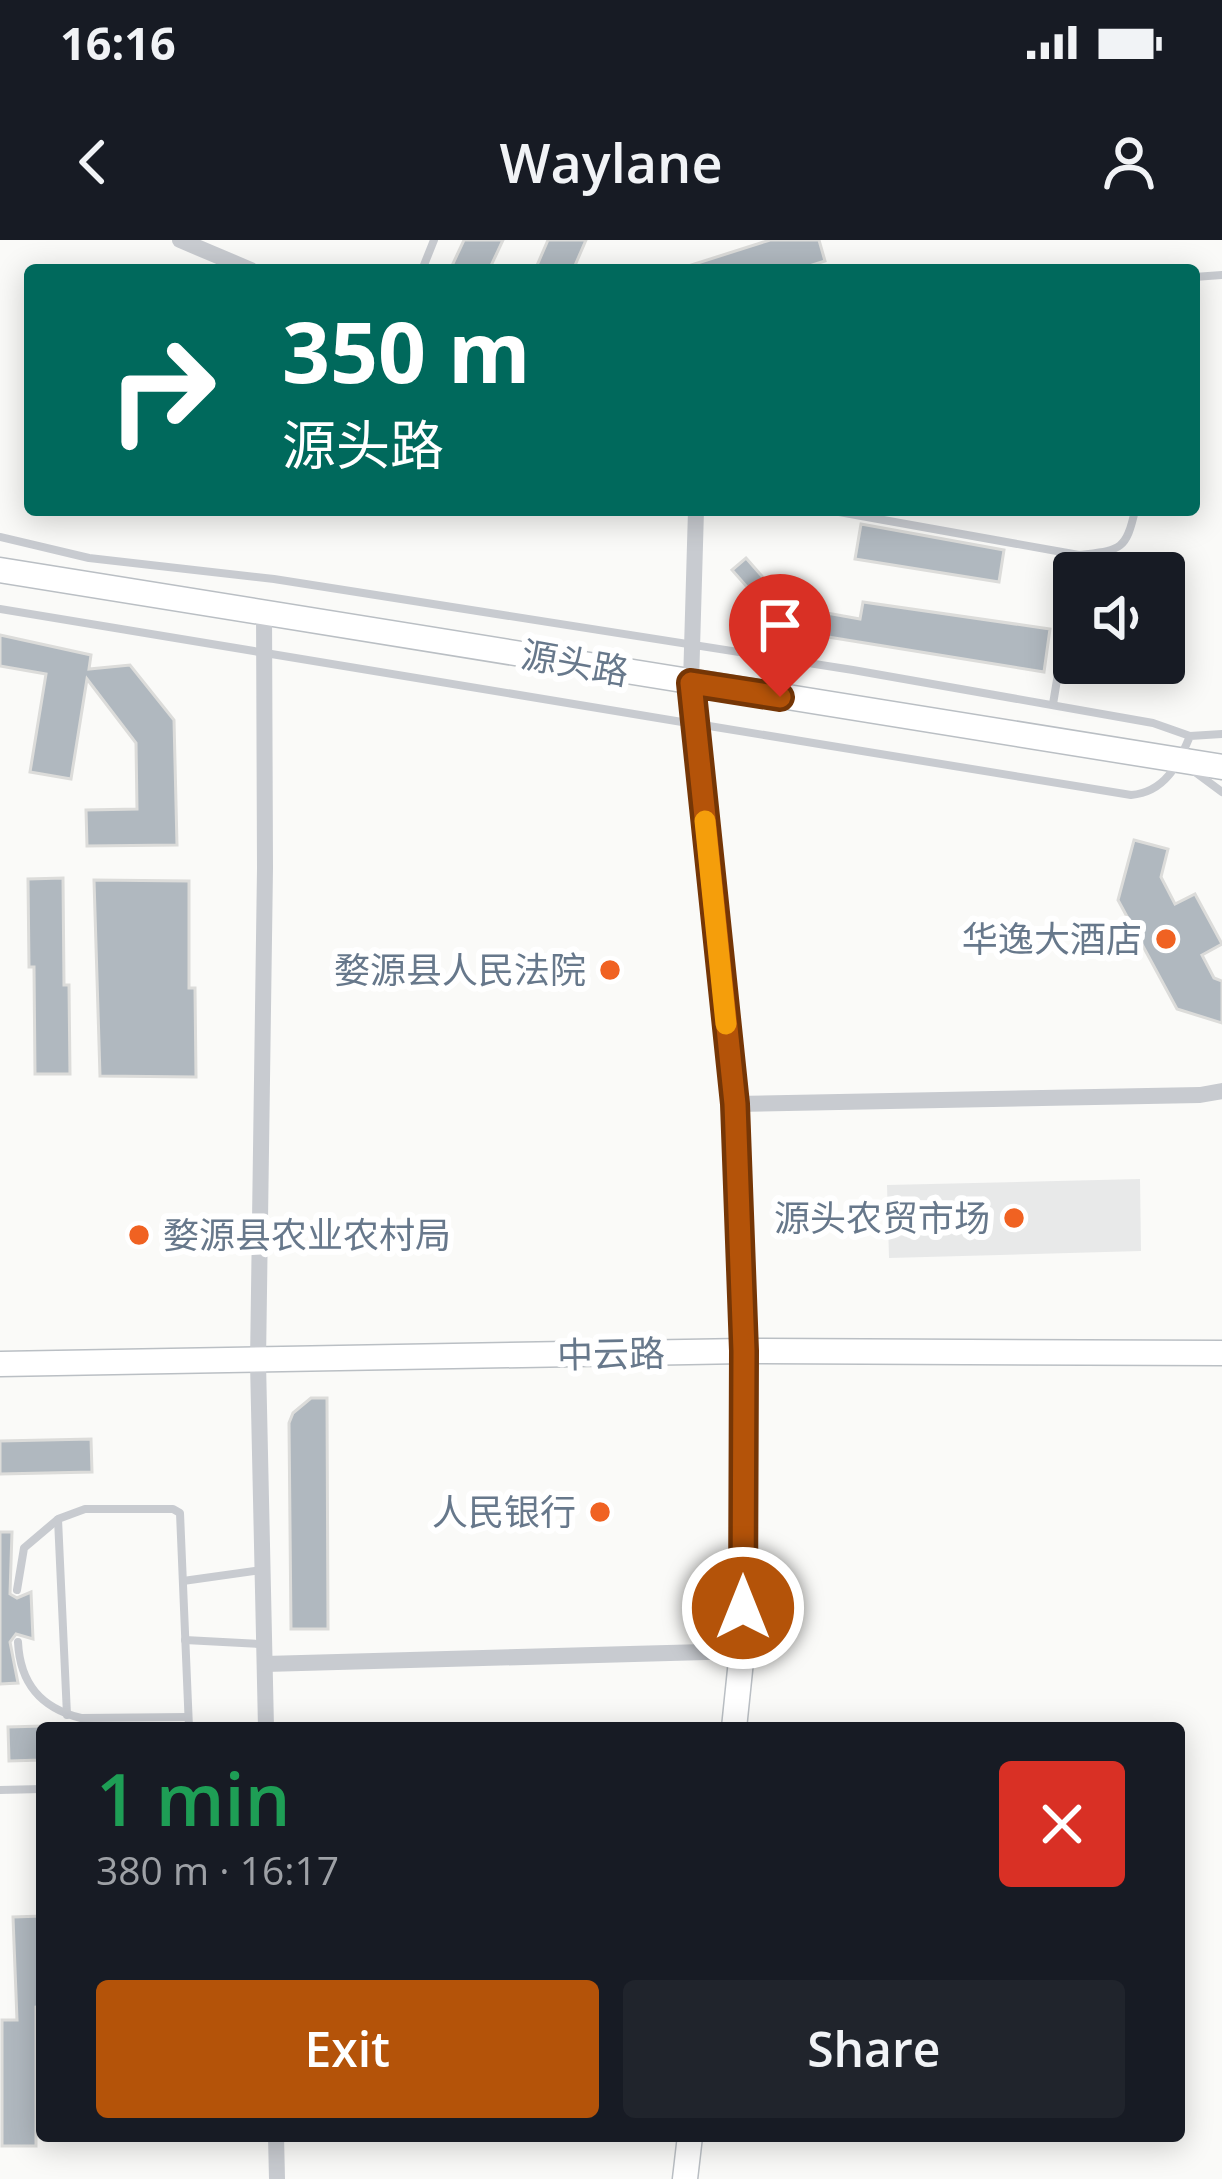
<!DOCTYPE html>
<meta charset="utf-8">
<style>
:root{--surface:#171b24;--page:#20242c;--text:#f1f3f6;--muted:#9ea1a6;--accent:#b45309}
body{margin:0;font-family:"Open Sans","Noto Sans SC",sans-serif;background:var(--page);color:var(--text);height:100vh;display:flex;flex-direction:column;font-size:45px;white-space:nowrap}
*{box-sizing:border-box;margin:0}
p{font-size:39px;color:var(--muted)}
.icon{flex:none;width:66px;height:66px;fill:none;stroke:currentColor;stroke-width:2;stroke-linecap:round;stroke-linejoin:round}
.map{position:relative;flex:1;overflow:hidden}
.drawer{position:absolute;left:36px;top:1482px;width:1149px;height:420px;display:flex;flex-direction:column;background:var(--surface);border-radius:12px;box-shadow:0 6px 30px #0003}
.drawer>*{flex:none}
.guide{position:absolute;left:24px;top:24px;width:1176px;height:252px;border-radius:12px;box-shadow:0 6px 30px #0003;background:#00695c;color:#fff;overflow:hidden}
.fabs{position:absolute;left:1053px;top:312px;display:grid;gap:24px}
.fabs a{display:grid;place-items:center;width:132px;height:132px;border-radius:12px;background:var(--surface);box-shadow:0 6px 30px #0003;font-size:60px}
.pin{position:absolute;display:grid;place-items:center;width:102px;height:102px;color:#fff;margin:-123px -51px;border-radius:50% 50% 50% 0;rotate:-45deg;box-shadow:0 0 12px #0007}
.pin .icon{rotate:45deg}
.me{position:absolute;width:132px;margin:-66px;rotate:0deg;stroke-linejoin:round;filter:drop-shadow(0 0 9px #0008)}
.turn{display:flex;align-items:center;gap:42px;height:252px;padding:0 60px;font-size:54px}
.turn .icon{width:156px;height:156px;stroke-width:2.5}
.turn b{display:block;font-size:84px;line-height:102px}
.round{display:grid;place-items:center;flex:none;width:126px;height:126px;border-radius:12px;background:var(--page)}
.head{display:flex;align-items:center;justify-content:space-between;height:204px;padding:0 60px}
h1{font-size:72px;font-weight:600;line-height:90px;color:#1e9e55}
.button{display:flex;gap:24px;margin-top:auto;padding:24px 60px}
.button a{flex:1;height:138px;border-radius:12px;background:var(--accent);color:#fff;font-size:48px;font-weight:600;line-height:138px;text-align:center}
.button a+a{background:var(--page);color:var(--text)}
.status{display:flex;justify-content:space-between;align-items:center;height:84px;padding:0 60px;background:var(--surface);direction:ltr}
.status svg{height:33px;fill:currentColor}
header{display:flex;justify-content:space-between;align-items:center;height:156px;padding:0 60px;background:var(--surface);font-size:54px;font-weight:600}
.map>svg:first-child{display:block}
.built{fill:#e8e9e9}
.building{fill:#b0b8bf;stroke:#dcdcda;stroke-width:3}
.lines{fill:none;stroke-linecap:round;stroke-linejoin:round}
.secondary-casing{stroke:#babfc4;stroke-width:27}
.lane{stroke:#c8cbd0;stroke-width:8}
.street{stroke:#c8cbd0;stroke-width:16}
.secondary{stroke:#fff;stroke-width:24}
.route-casing{stroke:#753606;stroke-width:30}
.route{stroke:#b45309;stroke-width:21}
.slow{stroke:#f59e0b;stroke-width:21}
.poi-dot{fill:#f06222;stroke:#fff;stroke-width:4.5}
.labels{text-anchor:middle;stroke-width:12;stroke-linejoin:round;paint-order:stroke}
.street-label{font-size:36px;fill:#67788b;stroke:#fff}
.poi-label{font-size:36px;fill:#67788b;stroke:#fff;text-anchor:end}
</style>
<div class="status"><b>16:16</b><svg viewBox="0 0 49 12"><path d="M0 12V9h3v3zM5 12V6h3v6zM10 12V3h3v9zM15 12V0h3v12zM26 1h20v11H26zM47 4h2v5h-2z"/></svg></div>
<header><svg class="icon" aria-label="back" viewBox="0 0 24 24"><path d="M15 5l-7 7 7 7"/></svg>Waylane<svg class="icon" aria-label="person" viewBox="0 0 24 24"><circle cx="12" cy="8" r="4"/><path d="M4 21q1-7 8-7t8 7"/></svg></header>
<div class="map">
<svg width="1222" height="1939" viewBox="0 0 1222 1939">
<rect width="100%" height="100%" fill="#fafaf8"/>
<!-- built -->
<path class="built" d="M 1140,939 L 1141,1011 L 889,1018 L 887,945 Z"/>
<!-- building -->
<g class="building">
<path d="M 464,0 L 503,0 L 489,30 L 450,30 Z"/>
<path d="M 548,0 L 586,0 L 573,30 L 535,30 Z"/>
<path d="M 770,0 L 819,0 L 825,21 L 797,30 L 686,30 L 685,27 Z"/>
<path d="M 861,284 L 1004,310 L 999,342 L 855,319 Z"/>
<path d="M 746,318 L 788,366 L 860,379 L 863,362 L 1050,389 L 1044,432 L 785,390 L 732,330 Z"/>
<path d="M 0,395 L 91,415 L 89,429 L 130,425 L 174,480 L 177,605 L 87,606 L 86,570 L 137,569 L 136,503 L 87,439 L 71,539 L 30,532 L 46,434 L 0,426 Z"/>
<path d="M 1134,600 L 1168,609 L 1161,637 L 1175,664 L 1195,654 L 1222,704 L 1202,715 L 1214,738 L 1222,741 L 1222,783 L 1177,769 L 1118,660 Z"/>
<path d="M 63,638 L 64,745 L 69,745 L 70,834 L 35,834 L 34,727 L 29,727 L 28,639 Z"/>
<path d="M 94,640 L 189,641 L 189,748 L 195,748 L 196,837 L 100,836 Z"/>
<path d="M 311,1158 L 327,1158 L 328,1389 L 291,1389 L 289,1183 L 293,1173 Z"/>
<path d="M 91,1199 L 92,1232 L 0,1234 L 0,1201 Z"/>
<path d="M 0,1292 L 12,1292 L 10,1354 L 17,1358 L 31,1352 L 33,1399 L 16,1394 L 10,1402 L 18,1443 L 0,1444 Z"/>
<path d="M 42,1486 L 42,1520 L 9,1521 L 8,1487 Z"/>
<path d="M 42,1676 L 42,1766 L 36,1767 L 36,1906 L 2,1906 L 2,1780 L 17,1780 L 13,1677 Z"/>
</g>
<g class="lines">
<defs>
<g id="secondary">
<path d="M 0,330 L 1222,527"/>
<path d="M 691,443 L 735,864 L 744,1111 L 742,1411 L 734,1488"/>
<path d="M 0,1124 L 744,1111 L 1222,1113"/>
<path d="M 685,1939 L 690,1896"/>
</g>
</defs>
<!-- secondary casing -->
<use href="#secondary" class="secondary-casing"/>
<!-- lane -->
<g class="lane">
<path d="M 422,30 L 434,0"/>
<path d="M 1194,37 L 1222,35"/>
<path d="M 828,270 L 1079,315"/>
<path d="M 0,297 L 89,318 L 274,339 L 853,430 L 1153,483 L 1190,496"/>
<path d="M 1075,333 L 1079,315 C 1119,310 1126,312 1135,270"/>
<path d="M 0,369 L 688,483"/>
<path d="M 1053,464 L 1074,337"/>
<path d="M 703,485 L 1131,555 C 1165,552 1178,525 1190,496 L 1222,494"/>
<path d="M 1191,529 L 1222,552"/>
<path d="M 183,1341 L 261,1330"/>
<path d="M 17,1350 L 24,1308 L 57,1280"/>
<path d="M 185,1400 L 261,1404"/>
<path d="M 18,1402 C 20,1444 41,1468 81,1478 L 188,1477"/>
<path d="M 67,1475 L 58,1279 L 85,1269 L 173,1269 L 180,1273 L 189,1488"/>
<path d="M 0,1550 L 42,1549"/>
</g>
<!-- street -->
<g class="street">
<path d="M 180,0 L 251,30"/>
<path d="M 264,370 L 265,628 L 258,1122 L 266,1488"/>
<path d="M 691,443 L 696,270"/>
<path d="M 735,864 L 1200,855 L 1222,851"/>
<path d="M 265,1424 L 742,1411"/>
<path d="M 276,1896 L 277,1939"/>
</g>
<!-- secondary -->
<use href="#secondary" class="secondary"/>
</g>
<g class="lines">
<defs>
<path id="route" d="M 743,1368 L 744,1111 L 735,864 L 691,443 L 780,457"/>
</defs>
<!-- route casing -->
<use href="#route" class="route-casing"/>
<!-- route -->
<use href="#route" class="route"/>
<!-- slow -->
<path class="slow" d="M 705,581 L 726,784"/>
</g>
<!-- markers -->
<g class="poi-dot">
<circle cx="1166" cy="699" r="12"/>
<circle cx="610" cy="730" r="12"/>
<circle cx="1014" cy="978" r="12"/>
<circle cx="139" cy="995" r="12"/>
<circle cx="600" cy="1272" r="12"/>
</g>
<g class="labels">
<!-- street labels -->
<g class="street-label">
<text transform="translate(575 423) rotate(10)" y="13">源头路</text>
<text transform="translate(611 1114) rotate(-1)" y="13">中云路</text>
</g>
<!-- poi labels -->
<g class="poi-label">
<text x="1142" y="712">华逸大酒店</text>
<text x="586" y="743">婺源县人民法院</text>
<text x="990" y="991">源头农贸市场</text>
<text x="163" y="1008" text-anchor="start">婺源县农业农村局</text>
<text x="576" y="1285">人民银行</text>
</g>
</g>
</svg>
<div class="fabs">
<a><svg class="icon" aria-label="sound" viewBox="0 0 24 24"><path d="M4 9h4l5-4v14l-5-4H4zM17 9q2 3 0 6"/></svg></a>
</div>
<div class="pin" style="left:780px;top:457px;background:#d93025"><svg class="icon" aria-label="arrive" viewBox="0 0 24 24"><path d="M6 21V4h12l-3 4 3 4H6"/></svg></div>
<svg class="me" style="left:743px;top:1368px" viewBox="-20 -20 40 40"><circle r="17" fill="#b45309" stroke="#fff" stroke-width="3"/><path d="M0-11L8 9 0 5-8 9z" fill="#fff"/></svg>
<div class="guide">
<div class="turn"><svg class="icon" aria-label="right" viewBox="0 0 24 24"><path d="M7 20v-9h11M14 6l5 5-5 5"/></svg><div><b>350 m</b>源头路</div></div>
</div>
<section class="drawer">
<div class="head"><div><h1>1 min</h1><p>380 m · 16:17</p></div><a class="round" style="background:#d93025;color:#fff"><svg class="icon" aria-label="close" viewBox="0 0 24 24"><path d="M6 6l12 12M18 6L6 18"/></svg></a></div>
<div class="button"><a>Exit</a><a>Share</a></div>
</section>
</div>
